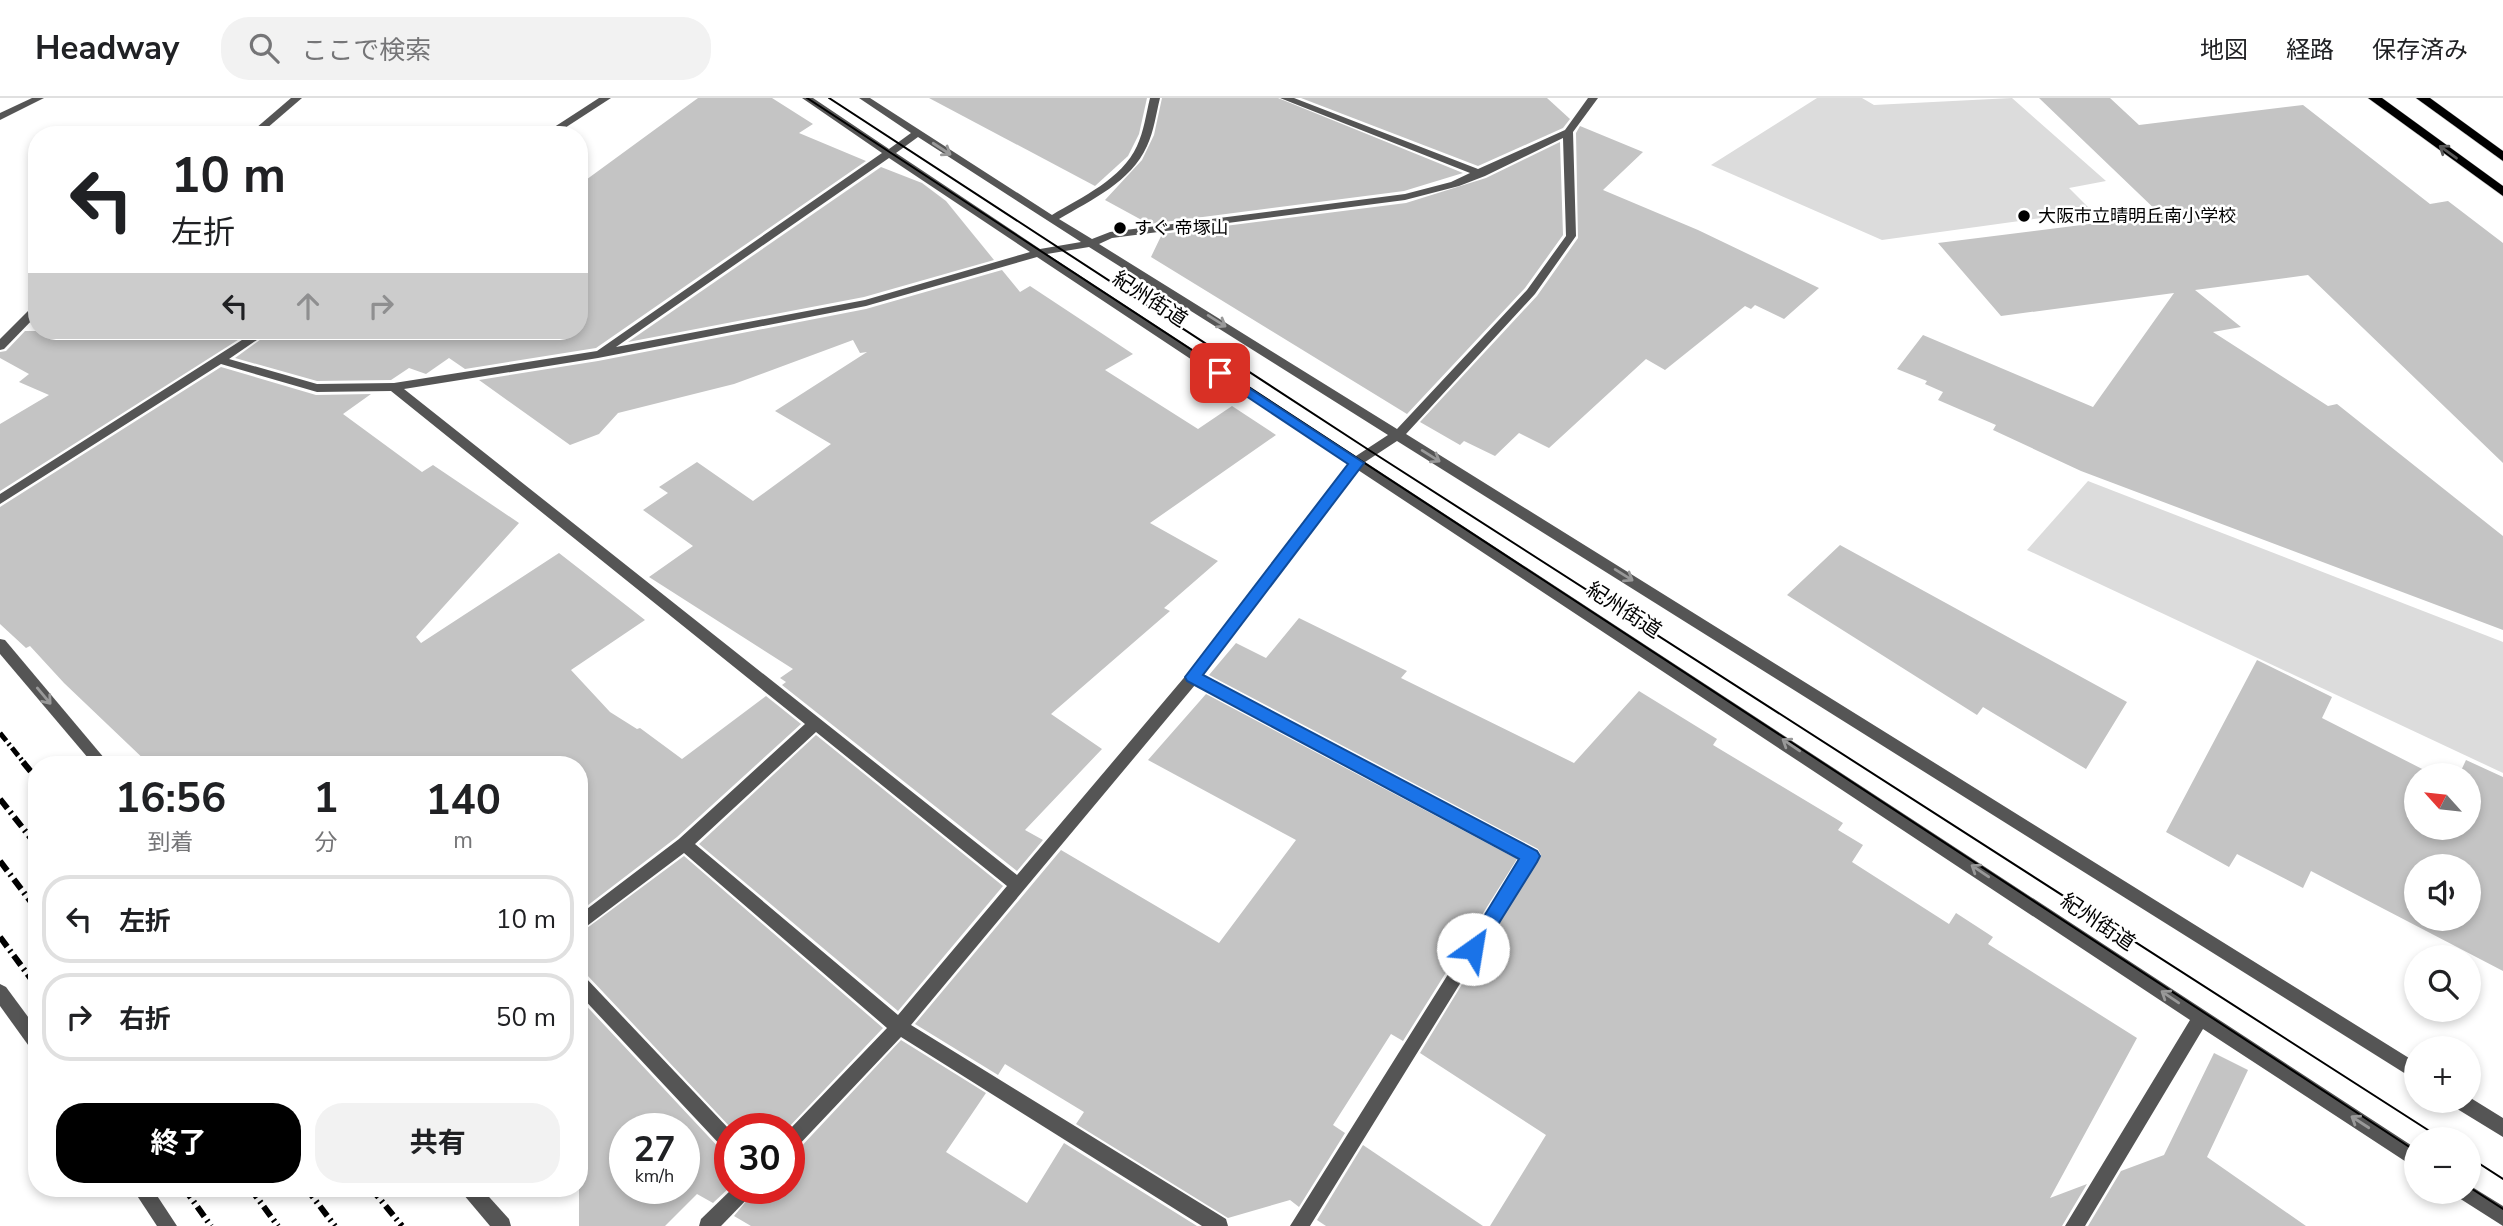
<!DOCTYPE html>
<html lang="ja">
<meta charset="utf-8">
<style>
:root{--surface:#fff;--page:#f2f2f2;--text:#202124;--muted:#757577;--line:#e0e0e0;--accent:#000}
body{margin:0;font-family:"Nunito Sans","Noto Sans JP",sans-serif;background:var(--page);color:var(--text);height:100vh;display:flex;flex-direction:column;font-size:26px;white-space:nowrap}
*{box-sizing:border-box;margin:0}
p{font-size:23px;color:var(--muted)}
.icon{flex:none;width:38px;height:38px;fill:none;stroke:currentColor;stroke-width:2;stroke-linecap:round;stroke-linejoin:round}
.map{position:relative;flex:1;overflow:hidden}
.details{position:absolute;left:28px;top:658px;width:560px;height:441px;display:flex;flex-direction:column;background:var(--surface);border-radius:28px;box-shadow:0 4px 10px #0003}
.details>*{flex:none}
.guide{position:absolute;left:28px;top:28px;width:560px;height:214px;border-radius:28px;box-shadow:0 4px 10px #0003;background:#fff;color:var(--text);overflow:hidden}
.needle{width:46px;rotate:297deg}
.fabs{position:absolute;left:2404px;top:665px;display:grid;gap:14px}
.fabs a{display:grid;place-items:center;width:77px;height:77px;border-radius:50%;background:var(--surface);box-shadow:0 4px 10px #0003;font-size:35px}
.speed{position:absolute;left:609px;top:1015px;display:flex;gap:14px;font-size:35px;font-weight:700;text-align:center}
.speed>*{display:grid;place-content:center;width:91px;height:91px;border-radius:50%;background:var(--surface);box-shadow:0 4px 10px #0003;line-height:1}
.speed small{font-size:18px;font-weight:400}
.speed .limit{border:10px solid #d22;background:#fff;color:#111}
.pin{position:absolute;display:grid;place-items:center;width:60px;height:60px;color:#fff;margin:-30px;border-radius:14px;box-shadow:0 4px 10px #0006}
.me{position:absolute;width:77px;margin:-38px;rotate:32deg;stroke-linejoin:round;filter:drop-shadow(0 0 5px #0008)}
.turn{display:flex;align-items:center;gap:24px;height:147px;padding:0 28px;font-size:32px}
.turn .icon{width:91px;height:91px;stroke-width:2.5}
.turn b{display:block;font-size:49px;line-height:60px}
.lanes{display:flex;align-items:center;height:66px;padding:0 28px;background:#0003;justify-content:center;gap:35px;direction:ltr}
.lanes .off{opacity:.35}
.eta{display:flex;justify-content:space-evenly;align-items:center;height:119px;text-align:center}
.eta b{font-size:42px;font-weight:700;line-height:49px}
.cta{display:flex;gap:14px;margin-top:auto;padding:14px 28px}
.cta a{flex:1;height:80px;border-radius:28px;background:var(--accent);color:#fff;font-size:28px;font-weight:700;line-height:80px;text-align:center}
.cta a+a{background:var(--page);color:var(--text)}
ul{padding:0;list-style:none}
li{display:flex;align-items:center;gap:21px;height:88px;margin:0 14px 10px;padding:0 14px;border:4px solid var(--line);border-radius:28px}
li div{flex:1}
li b{display:block;font-size:26px}
li em{font-style:normal}
header{display:flex;align-items:center;gap:42px;box-sizing:border-box;height:98px;padding:0 35px;background:var(--surface);border-bottom:2px solid var(--line)}
header strong{font-size:33px}
nav{display:flex;gap:38px;margin-inline-start:auto;font-size:24px}
.search{width:490px;height:63px;background:var(--page);display:flex;align-items:center;gap:18px;box-sizing:border-box;padding:0 24px;border-radius:28px;color:var(--muted);font-size:26px}
.map>svg:first-child{display:block}
.green{fill:#dcdcdc}
.building{fill:#c4c4c4;fill-rule:evenodd}
.lines{fill:none;stroke-linecap:round;stroke-linejoin:round}
.primary-casing{stroke:#dbdbdb;stroke-width:1}
.minor{fill:#555;fill-rule:evenodd}
.primary{fill:#000;fill-rule:evenodd}
.tram{stroke:#000;stroke-width:2}
.rail-far1{stroke:#000;stroke-width:5;stroke-dasharray:10 3.5 2 3.5;stroke-linecap:butt}
.rail{stroke:#000;stroke-width:6;stroke-dasharray:12 4.5 2 4.5;stroke-linecap:butt}
.oneway{stroke:#999}
.oneway2{stroke:#595959}
.route{fill:#1a73e8;stroke:#114b97;stroke-width:2}
.poi-dot{fill:#000;stroke:#fff;stroke-width:2.5}
.labels{text-anchor:middle;stroke-width:5;stroke-linejoin:round;paint-order:stroke}
.far-poi-label{font-size:18px;fill:#000;stroke:#fff;text-anchor:start}
.street-label{font-size:21px;fill:#000;stroke:#fff}
</style>
<header>
<strong>Headway</strong>
<div class="search"><svg class="icon" aria-label="search" viewBox="0 0 24 24"><circle cx="10" cy="10" r="6"/><path d="M15 15l6 6"/></svg>ここで検索</div>
<nav><a>地図</a><a>経路</a><a>保存済み</a></nav>
</header>
<div class="map">
<svg width="2503" height="1128" viewBox="0 0 2503 1128">
<rect width="100%" height="100%" fill="#fff"/>
<!-- green -->
<g class="green">
<path d="M 1817,0 L 1862,0 L 1874,7 L 2012,0 L 2106,83 L 2069,90 L 2092,113 L 1882,142 L 1711,67 Z"/>
<path d="M 2088,383 L 2503,544 L 2503,675 L 2027,452 Z"/>
</g>
<!-- building -->
<g class="building">
<path d="M 698,0 L 772,0 L 813,26 L 799,35 L 866,63 L 596,250 L 465,271 L 449,260 L 426,276 L 409,270 L 391,282 L 317,283 L 235,260 L 272,233 L 579,233 L 579,87 Z"/>
<path d="M 929,0 L 1147,0 L 1139,36 L 1128,58 L 1095,88 Z"/>
<path d="M 1162,0 L 1278,0 L 1463,75 L 1404,93 L 1149,126 L 1105,102 L 1142,62 L 1154,37 Z"/>
<path d="M 1301,0 L 1547,0 L 1570,21 L 1563,30 L 1478,68 Z"/>
<path d="M 2039,0 L 2110,0 L 2139,27 L 2303,7 L 2430,106 L 2448,103 L 2503,145 L 2503,365 L 2308,177 L 2195,192 L 2241,229 L 2213,234 L 2328,308 L 2337,306 L 2503,438 L 2503,532 L 2081,373 L 1993,332 L 1996,327 L 1938,302 L 1943,294 L 1925,286 L 1927,283 L 1897,271 L 1923,237 L 2093,309 L 2174,195 L 2001,218 L 1938,145 L 2161,117 Z"/>
<path d="M 1580,28 L 1643,54 L 1603,92 L 1698,132 L 1819,190 L 1784,221 L 1755,207 L 1751,211 L 1745,208 L 1665,272 L 1646,261 L 1549,350 L 1519,335 L 1495,358 L 1464,343 L 1460,347 L 1420,324 L 1537,198 L 1578,140 L 1576,35 Z"/>
<path d="M 1560,44 L 1563,137 L 1525,190 L 1407,316 L 1151,159 L 1162,136 L 1406,105 L 1486,80 Z"/>
<path d="M 881,69 L 922,85 L 946,103 L 994,162 L 864,199 L 628,244 Z"/>
<path d="M 1002,172 L 1020,194 L 1030,188 L 1133,256 L 1105,272 L 1198,331 L 1232,308 L 1276,337 L 1150,425 L 1218,463 L 1164,510 L 1170,513 L 1051,616 L 1102,651 L 1025,732 L 1043,742 L 1017,773 L 782,587 L 786,584 L 780,580 L 793,571 L 649,479 L 693,448 L 643,412 L 668,395 L 659,389 L 697,364 L 753,403 L 831,346 L 775,313 L 867,254 L 860,255 L 853,242 L 734,286 L 618,315 L 599,336 L 570,347 L 479,282 L 598,263 L 866,211 Z"/>
<path d="M 25,233 L 252,233 L 0,393 L 0,326 L 49,297 L 19,284 L 29,276 L 0,260 L 0,254 L 6,253 Z"/>
<path d="M 221,269 L 316,297 L 371,296 L 343,316 L 422,374 L 433,367 L 519,425 L 416,539 L 421,545 L 559,455 L 645,522 L 571,572 L 610,614 L 637,631 L 640,630 L 682,661 L 766,598 L 801,626 L 677,739 L 579,814 L 579,667 L 150,667 L 64,585 L 30,548 L 26,550 L 0,526 L 0,409 Z"/>
<path d="M 1840,447 L 2127,604 L 2086,671 L 1983,609 L 1977,617 L 1787,497 Z"/>
<path d="M 1299,520 L 1407,573 L 1401,580 L 1574,665 L 1639,593 L 1717,641 L 1713,647 L 1843,725 L 1838,732 L 1863,747 L 1852,764 L 1949,826 L 1956,815 L 1993,839 L 1988,846 L 2137,940 L 2050,1100 L 2087,1086 L 2062,1128 L 1490,1128 L 1546,1037 L 1420,955 L 1541,757 L 1538,751 L 1209,577 L 1236,545 L 1266,560 Z"/>
<path d="M 2257,562 L 2332,599 L 2322,620 L 2434,677 L 2417,677 L 2417,730 L 2469,730 L 2469,677 L 2459,677 L 2466,662 L 2503,679 L 2503,873 L 2311,773 L 2303,790 L 2237,756 L 2229,769 L 2166,734 ZM 2417,768 L 2469,768 L 2469,821 L 2417,821 Z"/>
<path d="M 1206,596 L 1517,761 L 1403,943 L 1391,936 L 1333,1027 L 1345,1035 L 1299,1109 L 1290,1102 L 1228,1120 L 1076,1026 L 1084,1014 L 1005,966 L 998,977 L 915,926 L 1061,752 L 1219,845 L 1296,742 L 1148,662 Z"/>
<path d="M 816,637 L 1003,788 L 898,913 L 699,746 Z"/>
<path d="M 684,758 L 883,930 L 787,1031 L 732,1031 L 587,877 L 579,874 L 579,836 Z"/>
<path d="M 579,900 L 722,1053 L 730,1056 L 730,1089 L 713,1105 L 697,1096 L 665,1128 L 579,1128 ZM 625,1031 L 684,1031 L 684,1090 L 625,1090 Z"/>
<path d="M 901,942 L 986,995 L 946,1054 L 1027,1105 L 1064,1045 L 1197,1128 L 751,1128 L 734,1118 L 757,1090 L 789,1090 L 789,1056 L 797,1053 Z"/>
<path d="M 2214,955 L 2248,972 L 2207,1059 L 2306,1128 L 2088,1128 L 2121,1073 L 2164,1057 Z"/>
<path d="M 1363,1047 L 1483,1128 L 1326,1128 L 1317,1122 Z"/>
</g>
<g class="lines">
<defs>
<g id="primary">
<path d="M 2368,0 L 2382,0 L 2503,88 L 2503,98 Z"/>
<path d="M 2416,0 L 2430,0 L 2503,53 L 2503,63 Z"/>
</g>
</defs>
<!-- primary casing -->
<use href="#primary" class="primary-casing"/>
<!-- minor -->
<g class="minor">
<path d="M 32,0 L 44,0 L 0,22 L 0,15 Z"/>
<path d="M 291,0 L 302,0 L 259,37 L 248,37 Z"/>
<path d="M 599,0 L 611,0 L 554,37 L 542,37 Z"/>
<path d="M 802,0 L 813,0 L 889,51 L 911,35 L 859,0 L 870,0 L 1052,117 C 1082,99 1122,81 1137,48 C 1144,33 1146,16 1150,0 L 1160,0 C 1156,16 1154,33 1147,48 C 1131,84 1091,102 1059,121 L 1092,141 L 1110,134 L 1405,96 L 1451,84 L 1470,75 L 1280,0 L 1294,0 L 1478,71 L 1565,32 L 1588,0 L 1598,0 L 1573,34 L 1576,138 L 1535,196 L 1406,336 L 2417,965 L 2417,983 L 1397,343 L 1365,364 L 2417,1051 L 2417,1071 L 2203,931 L 2085,1128 L 2065,1128 L 2190,922 L 1358,372 L 1202,577 L 1537,753 L 1539,758 L 1310,1128 L 1290,1128 L 1521,760 L 1195,587 L 911,927 L 1226,1121 L 1228,1128 L 1202,1128 L 901,939 L 795,1051 L 789,1054 L 789,1032 L 887,930 L 684,755 L 579,834 L 579,817 L 679,741 L 805,626 L 391,293 L 317,294 L 221,266 L 0,406 L 0,396 L 256,233 L 270,233 L 229,261 L 317,286 L 394,285 L 597,253 L 882,55 ZM 918,39 L 1081,144 L 1040,151 L 896,55 ZM 1563,40 L 1566,138 L 1527,192 L 1397,331 L 1099,146 L 1112,140 L 1405,102 L 1459,88 L 1485,78 ZM 889,60 L 1030,154 L 865,202 L 616,249 ZM 1089,149 L 1388,337 L 1356,358 L 1047,156 ZM 1037,159 L 1349,366 L 1188,575 L 1017,777 L 404,291 L 598,260 L 866,208 ZM 816,634 L 1007,788 L 898,917 L 695,746 Z"/>
<path d="M 37,207 L 37,217 L 4,251 L 0,252 L 0,241 L 33,208 Z"/>
<path d="M 0,541 L 5,542 L 110,667 L 94,667 L 0,556 Z"/>
<path d="M 579,876 L 585,879 L 730,1032 L 730,1054 L 724,1051 L 579,896 Z"/>
<path d="M 0,886 L 6,889 L 37,931 L 37,953 L 31,951 L 0,908 Z"/>
<path d="M 2469,999 L 2503,1020 L 2503,1039 L 2454,1009 L 2451,1003 L 2469,1003 Z"/>
<path d="M 2469,1087 L 2503,1108 L 2503,1128 L 2459,1100 L 2456,1094 L 2469,1094 Z"/>
<path d="M 132,1090 L 152,1090 L 177,1128 L 157,1128 Z"/>
<path d="M 460,1090 L 481,1090 L 509,1121 L 511,1128 L 490,1128 L 463,1096 Z"/>
<path d="M 733,1090 L 755,1090 L 752,1096 L 721,1128 L 699,1128 L 701,1121 Z"/>
</g>
<!-- primary -->
<use href="#primary" class="primary"/>
<!-- tram -->
<g class="tram">
<path d="M 807,0 L 2417,1054"/>
<path d="M 829,0 L 1372,354 L 2442,1041"/>
<path d="M 2469,1059 L 2503,1081"/>
<path d="M 2469,1089 L 2503,1111"/>
</g>
<!-- rail-far1 -->
<path class="rail-far1" d="M 0,635 L 25,666"/>
<!-- rail -->
<g class="rail">
<path d="M 23,664 L 37,681"/>
<path d="M 0,701 L 37,748"/>
<path d="M 0,763 L 37,812"/>
<path d="M 0,839 L 37,889"/>
<path d="M 184,1090 L 211,1128"/>
<path d="M 250,1090 L 278,1128"/>
<path d="M 306,1090 L 335,1128"/>
<path d="M 371,1090 L 402,1128"/>
</g>
</g>
<!-- one-way arrows -->
<defs><path id="oneway-shaft" d="M-6 0H5M1.5-3L5.5 0L1.5 3" fill="none" stroke-width="1.6" stroke-linecap="round" stroke-linejoin="round" transform="scale(1.75)"/></defs>
<g class="oneway">
<use href="#oneway-shaft" transform="translate(942 51) rotate(33)"/>
<use href="#oneway-shaft" transform="translate(1217 223) rotate(32)"/>
<use href="#oneway-shaft" transform="translate(1431 358) rotate(32)"/>
<use href="#oneway-shaft" transform="translate(1624 477) rotate(32)"/>
<use href="#oneway-shaft" transform="translate(44 598) rotate(50)"/>
<use href="#oneway-shaft" transform="translate(1791 647) rotate(-146)"/>
<use href="#oneway-shaft" transform="translate(1980 773) rotate(-146)"/>
<use href="#oneway-shaft" transform="translate(2170 899) rotate(-146)"/>
<use href="#oneway-shaft" transform="translate(2360 1024) rotate(-147)"/>
</g>
<use class="oneway2" href="#oneway-shaft" transform="translate(2448 54) rotate(-144)"/>
<!-- route -->
<path class="route" d="M 1220,271 L 1364,365 L 1203,577 L 1537,753 L 1540,758 L 1537,764 L 1479,857 L 1473,859 L 1466,857 L 1464,851 L 1519,761 L 1187,583 L 1185,579 L 1348,366 L 1216,278 L 1216,272 Z"/>
<!-- markers -->
<g class="poi-dot">
<circle cx="2024" cy="118" r="7"/>
<circle cx="1120" cy="130" r="7"/>
</g>
<g class="labels">
<!-- far-poi labels -->
<g class="far-poi-label">
<text x="2038" y="124">大阪市立晴明丘南小学校</text>
<text x="1134" y="136">すぐ 帝塚山</text>
</g>
<!-- street labels -->
<g class="street-label">
<text transform="translate(1150 201) rotate(33)" y="7">紀州街道</text>
<text transform="translate(1624 512) rotate(33)" y="7">紀州街道</text>
<text transform="translate(2098 824) rotate(34)" y="7">紀州街道</text>
</g>
</g>
</svg>
<div class="fabs">
<a><svg class="needle" viewBox="-14 -14 28 28"><path d="M0-13l5 13h-10z" fill="#e53935"/><path d="M0 13l5-13h-10z" fill="#757577"/></svg></a>
<a><svg class="icon" aria-label="sound" viewBox="0 0 24 24"><path d="M4 9h4l5-4v14l-5-4H4zM17 9q2 3 0 6"/></svg></a>
<a><svg class="icon" aria-label="search" viewBox="0 0 24 24"><circle cx="10" cy="10" r="6"/><path d="M15 15l6 6"/></svg></a>
<a>+</a>
<a>−</a>
</div>
<div class="speed"><div>27<small>km/h</small></div><div class="limit">30</div></div>
<div class="pin" style="left:1220px;top:275px;background:#d93025"><svg class="icon" aria-label="arrive" viewBox="0 0 24 24"><path d="M6 21V4h12l-3 4 3 4H6"/></svg></div>
<svg class="me" style="left:1473px;top:851px" viewBox="-20 -20 40 40"><circle r="19" fill="#fff"/><path d="M0-13L10 11 0 6-10 11z" fill="#1a73e8"/></svg>
<div class="guide">
<div class="turn"><svg class="icon" aria-label="left" viewBox="0 0 24 24"><path d="M17 20v-9H6M10 6l-5 5 5 5"/></svg><div><b>10 m</b>左折</div></div>
<div class="lanes"><svg class="icon" aria-label="left" viewBox="0 0 24 24"><path d="M17 20v-9H6M10 6l-5 5 5 5"/></svg><svg class="icon off" aria-label="ahead" viewBox="0 0 24 24"><path d="M12 20V5M6 11l6-6 6 6"/></svg><svg class="icon off" aria-label="right" viewBox="0 0 24 24"><path d="M7 20v-9h11M14 6l5 5-5 5"/></svg></div>
</div>
<section class="details">
<div class="eta">
<div><b>16:56</b><p>到着</p></div>
<div><b>1</b><p>分</p></div>
<div><b>140</b><p>m</p></div>
</div>
<ul>
<li><svg class="icon" aria-label="left" viewBox="0 0 24 24"><path d="M17 20v-9H6M10 6l-5 5 5 5"/></svg><div><b>左折</b></div><em>10 m</em></li>
<li><svg class="icon" aria-label="right" viewBox="0 0 24 24"><path d="M7 20v-9h11M14 6l5 5-5 5"/></svg><div><b>右折</b></div><em>50 m</em></li>
</ul>
<div class="cta"><a>終了</a><a>共有</a></div>
</section>
</div>
